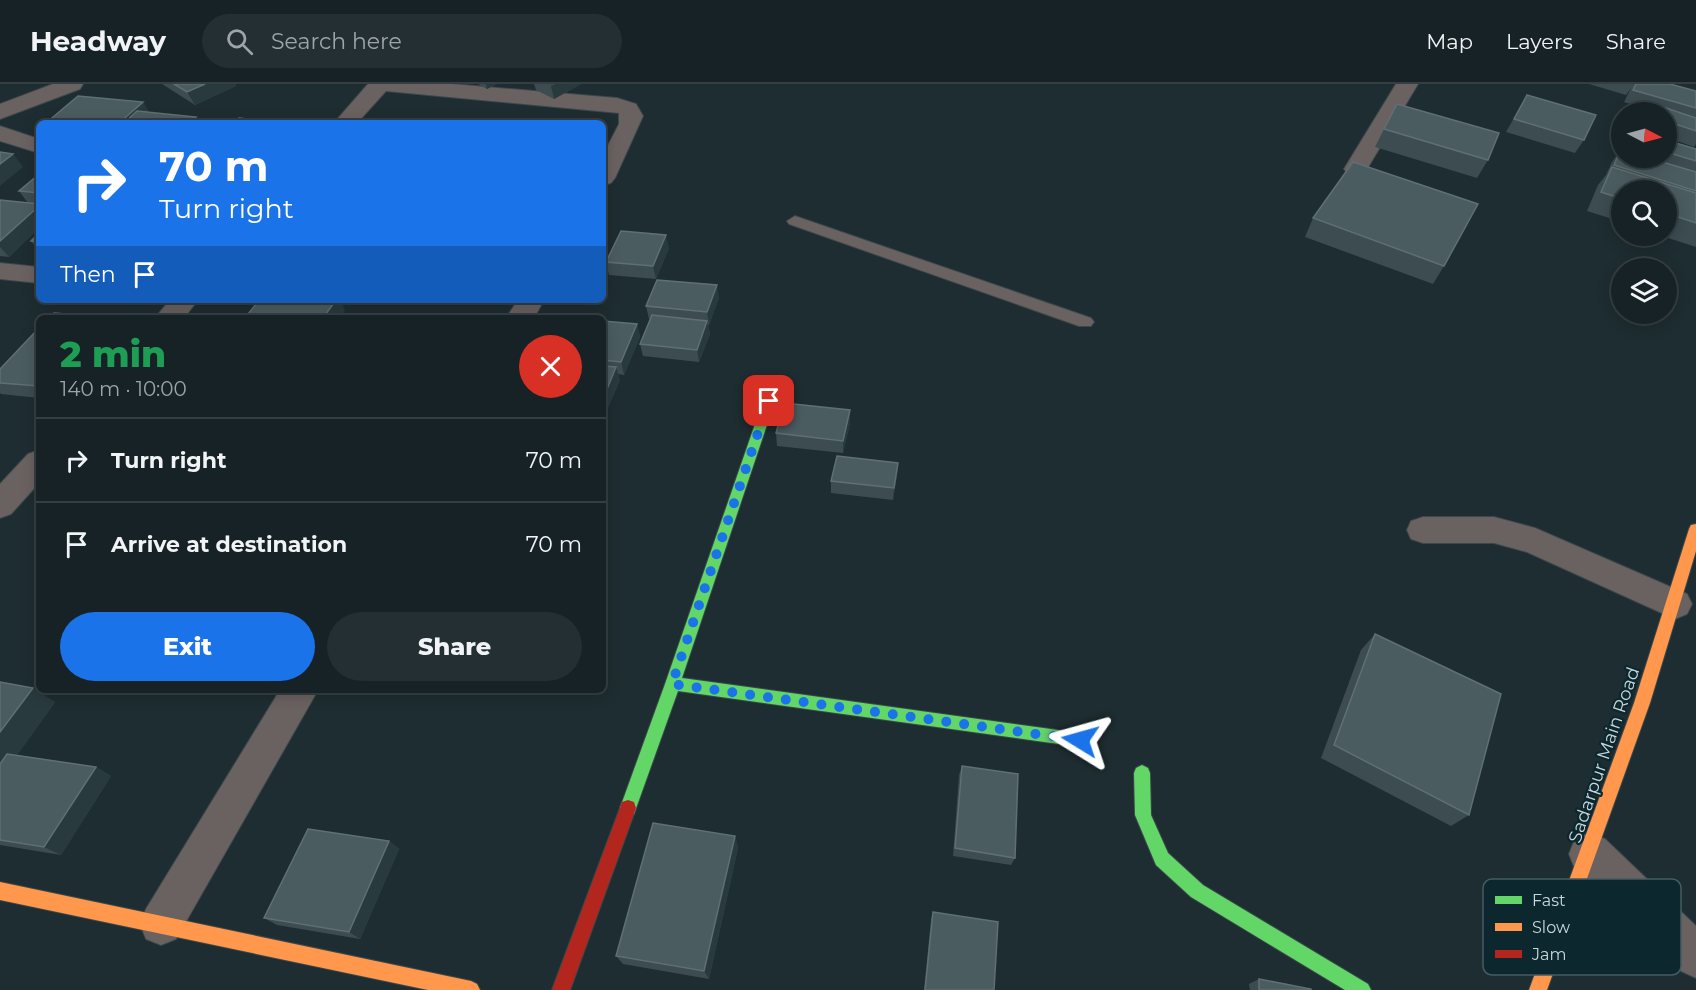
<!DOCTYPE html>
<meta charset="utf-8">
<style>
:root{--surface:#162225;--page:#232f32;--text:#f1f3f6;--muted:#9ea4a7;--line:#353f42;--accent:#1a73e8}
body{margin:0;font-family:Montserrat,sans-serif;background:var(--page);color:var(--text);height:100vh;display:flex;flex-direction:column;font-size:22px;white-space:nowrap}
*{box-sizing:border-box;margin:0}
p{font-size:20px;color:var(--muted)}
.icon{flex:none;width:33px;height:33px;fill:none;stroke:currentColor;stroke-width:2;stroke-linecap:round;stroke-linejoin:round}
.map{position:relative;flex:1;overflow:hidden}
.details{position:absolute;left:36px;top:231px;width:570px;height:378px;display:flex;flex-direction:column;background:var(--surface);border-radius:9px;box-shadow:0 3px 15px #0003,0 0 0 2px var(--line)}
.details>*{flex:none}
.banner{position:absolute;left:36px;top:36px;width:570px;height:183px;border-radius:9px;box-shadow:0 3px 15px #0003,0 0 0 2px var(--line);background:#1a73e8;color:#fff;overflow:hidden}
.needle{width:39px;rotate:96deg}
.buttons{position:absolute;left:1611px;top:18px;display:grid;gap:12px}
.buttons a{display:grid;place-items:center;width:66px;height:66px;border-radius:50%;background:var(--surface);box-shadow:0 3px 15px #0003,0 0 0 2px var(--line);font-size:30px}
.pin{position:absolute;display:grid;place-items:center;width:51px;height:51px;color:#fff;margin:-26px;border-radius:12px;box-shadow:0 3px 9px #0006}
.me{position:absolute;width:66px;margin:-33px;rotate:278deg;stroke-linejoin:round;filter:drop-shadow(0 0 4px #0008)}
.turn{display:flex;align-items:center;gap:21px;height:126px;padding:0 24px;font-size:27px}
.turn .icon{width:78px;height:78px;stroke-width:2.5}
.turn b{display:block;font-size:42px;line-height:51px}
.then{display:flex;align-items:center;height:57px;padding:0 24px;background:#0003;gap:12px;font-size:22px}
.round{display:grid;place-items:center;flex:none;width:63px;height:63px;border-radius:32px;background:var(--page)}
.head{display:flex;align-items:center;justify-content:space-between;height:102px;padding:0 24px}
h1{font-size:36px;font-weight:800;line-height:45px;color:#1e9e55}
.button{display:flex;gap:12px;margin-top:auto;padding:12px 24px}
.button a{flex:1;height:69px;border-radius:36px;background:var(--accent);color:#fff;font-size:24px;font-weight:800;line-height:69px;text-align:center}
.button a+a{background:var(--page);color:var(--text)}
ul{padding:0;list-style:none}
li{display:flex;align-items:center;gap:18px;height:84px;padding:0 24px;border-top:2px solid var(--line)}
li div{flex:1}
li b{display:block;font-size:22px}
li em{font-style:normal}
header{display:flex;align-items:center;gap:36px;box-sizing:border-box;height:84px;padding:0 30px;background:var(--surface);border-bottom:2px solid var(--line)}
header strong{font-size:28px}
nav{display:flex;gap:33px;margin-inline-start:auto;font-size:21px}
.search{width:420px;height:54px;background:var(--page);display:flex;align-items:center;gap:15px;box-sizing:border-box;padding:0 21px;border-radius:33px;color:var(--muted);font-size:22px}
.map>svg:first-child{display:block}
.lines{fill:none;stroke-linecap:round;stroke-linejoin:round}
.lane-casing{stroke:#3b484b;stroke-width:2}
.street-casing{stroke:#3b484b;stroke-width:2}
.fast-casing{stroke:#3b484b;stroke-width:2}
.slow-casing{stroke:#3b484b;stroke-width:2}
.jam-casing{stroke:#3b484b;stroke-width:2}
.lane{fill:#6a6261;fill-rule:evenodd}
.street{fill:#6a6261;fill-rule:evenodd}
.fast{fill:#63d668;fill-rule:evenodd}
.slow{fill:#ff974d;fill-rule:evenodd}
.jam{fill:#b3261e;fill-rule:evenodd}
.wall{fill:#3c4c51}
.shaded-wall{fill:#293a3e}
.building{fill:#4b5c60;stroke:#5f6f73;stroke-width:1.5}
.route{stroke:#1a73e8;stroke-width:10;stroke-dasharray:0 18}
.labels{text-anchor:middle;stroke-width:4.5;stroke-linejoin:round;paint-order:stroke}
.street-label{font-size:18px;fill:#c9d8dd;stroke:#0c272e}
.key{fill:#0c272e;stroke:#455c63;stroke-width:1.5}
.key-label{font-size:16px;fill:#c9d8dd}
</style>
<header>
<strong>Headway</strong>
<div class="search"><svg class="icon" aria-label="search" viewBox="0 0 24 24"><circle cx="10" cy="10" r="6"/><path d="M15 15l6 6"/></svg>Search here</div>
<nav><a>Map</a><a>Layers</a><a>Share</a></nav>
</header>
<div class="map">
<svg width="1696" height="906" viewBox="0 0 1696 906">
<rect width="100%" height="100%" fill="#1e2d31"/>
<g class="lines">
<defs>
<path id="lane" d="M 795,132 L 1091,234 L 1094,238 L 1091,242 L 1079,242 L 789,140 L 787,137 Z"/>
<g id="street">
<path d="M 53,0 L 83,0 L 80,5 L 0,35 L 0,20 Z"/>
<path d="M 368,0 L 452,0 L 617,14 L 636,20 L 643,32 L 615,94 L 611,99 L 603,101 L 603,71 L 619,40 L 619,29 L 386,7 L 357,39 L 334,39 Z"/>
<path d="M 1396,0 L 1418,0 L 1364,90 L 1356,92 L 1348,90 L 1344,85 Z"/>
<path d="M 0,42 L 39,55 L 39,69 L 0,57 Z"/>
<path d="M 0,179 L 39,183 L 39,199 L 0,195 Z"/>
<path d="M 170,216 L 198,216 L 184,234 L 155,234 Z"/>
<path d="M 518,216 L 544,216 L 534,234 L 506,234 Z"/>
<path d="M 39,366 L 39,399 L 11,430 L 0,434 L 0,400 L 28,370 Z"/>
<path d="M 1423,433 L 1494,433 L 1535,444 L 1687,510 L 1692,520 L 1687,530 L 1675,535 L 1527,468 L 1494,459 L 1423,459 L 1411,455 L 1407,446 L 1411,437 Z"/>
<path d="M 280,606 L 318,606 L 176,855 L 161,861 L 146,855 L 140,840 L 146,825 Z"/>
<path d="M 1590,749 L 1605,755 L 1696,842 L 1696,894 L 1681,887 L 1575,785 L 1569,770 L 1575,755 Z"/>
</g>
<g id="fast">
<path d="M 769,313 L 775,317 L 682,594 L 1080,649 L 1086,651 L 1088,656 L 1086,661 L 1080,663 L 678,607 L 634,730 L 628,732 L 622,730 L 620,724 L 665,600 L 763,317 Z"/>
<path d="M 1142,681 L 1148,684 L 1150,689 L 1151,731 L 1168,769 L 1203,801 L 1368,900 L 1371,906 L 1345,906 L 1191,813 L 1156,781 L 1135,731 L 1134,689 L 1136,684 Z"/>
</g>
<g id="slow">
<path d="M 1696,440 L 1696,467 L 1650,619 L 1547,906 L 1529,906 L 1634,619 L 1689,445 L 1691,441 Z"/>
<path d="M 0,798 L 471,897 L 477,900 L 480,906 L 428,906 L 0,816 Z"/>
</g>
<path id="jam" d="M 628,716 L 634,718 L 636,724 L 570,906 L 552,906 L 620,724 L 622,718 Z"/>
</defs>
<!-- lane casing -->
<use href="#lane" class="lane-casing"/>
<!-- street casing -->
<use href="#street" class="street-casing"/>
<!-- fast casing -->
<use href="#fast" class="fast-casing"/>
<!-- slow casing -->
<use href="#slow" class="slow-casing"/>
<!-- jam casing -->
<use href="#jam" class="jam-casing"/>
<!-- lane -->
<use href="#lane" class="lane"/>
<!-- street -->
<use href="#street" class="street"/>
<!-- fast -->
<use href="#fast" class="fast"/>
<!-- slow -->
<use href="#slow" class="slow"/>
<!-- jam -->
<use href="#jam" class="jam"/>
</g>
<!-- wall -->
<g class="wall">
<path d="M 162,0 L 235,0 L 236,2 L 195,21 Z"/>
<path d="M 478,0 L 496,0 L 487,5 Z"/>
<path d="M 534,0 L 581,0 L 554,15 L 536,6 Z"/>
<path d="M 1589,0 L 1670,0 L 1696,7 L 1696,60 L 1694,63 L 1666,53 L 1666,28 L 1652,27 L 1624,18 L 1631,4 L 1626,11 Z"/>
<path d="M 1527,11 L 1584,56 L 1575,69 L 1506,48 Z"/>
<path d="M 1384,45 L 1488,76 L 1477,94 L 1375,63 Z"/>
<path d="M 1666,56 L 1696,65 L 1696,163 L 1662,152 L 1666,152 L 1666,106 L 1622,106 L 1622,138 L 1587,127 L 1598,101 L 1606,91 L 1612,78 L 1621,65 L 1622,74 L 1666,74 Z"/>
<path d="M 39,90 L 39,144 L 9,173 L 0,172 L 0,116 L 28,119 L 19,107 Z"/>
<path d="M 1313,134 L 1444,182 L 1433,200 L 1305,153 Z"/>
<path d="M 39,149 L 39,167 L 31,157 Z"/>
<path d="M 669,164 L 656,195 L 609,191 L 606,178 Z"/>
<path d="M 719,214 L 709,241 L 708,241 L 710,250 L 699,278 L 643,272 L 640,260 L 650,235 L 649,235 L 646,222 Z"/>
<path d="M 603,237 L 637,240 L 640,253 L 624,291 L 618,290 L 620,296 L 606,328 L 603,327 Z"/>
<path d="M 39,244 L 39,314 L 1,310 L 0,309 L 0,285 Z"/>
<path d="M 850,326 L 850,339 L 843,369 L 777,362 L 776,349 Z"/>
<path d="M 898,379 L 897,391 L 893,416 L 831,409 L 831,397 Z"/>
<path d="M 1375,550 L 1469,731 L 1451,742 L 1321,674 L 1361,566 Z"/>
<path d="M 0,598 L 55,618 L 17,671 L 96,683 L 111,692 L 61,771 L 0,761 Z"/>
<path d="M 962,682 L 1015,774 L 1011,781 L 953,772 L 959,691 Z"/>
<path d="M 735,752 L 738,764 L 709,895 L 623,880 L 616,872 Z"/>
<path d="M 389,757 L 399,765 L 360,855 L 277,841 L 264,834 Z"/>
<path d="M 933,828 L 994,906 L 924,906 L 931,835 Z"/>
<path d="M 1259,895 L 1311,906 L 1250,906 L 1249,900 Z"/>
</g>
<!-- shaded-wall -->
<g class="shaded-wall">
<path d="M 205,0 L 235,0 L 236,2 L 195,21 L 187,8 Z"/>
<path d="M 486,0 L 496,0 L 487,5 Z"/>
<path d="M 555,0 L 581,0 L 554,15 L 551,2 Z"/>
<path d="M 143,18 L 151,31 L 142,39 L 119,39 Z"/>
<path d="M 196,33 L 199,39 L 189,39 Z"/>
<path d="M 13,70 L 23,83 L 0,102 L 0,80 Z"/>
<path d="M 39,122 L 39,144 L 9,173 L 0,163 L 0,157 Z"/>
<path d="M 666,151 L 669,164 L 656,195 L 653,182 Z"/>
<path d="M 717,201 L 719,214 L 709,241 L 707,228 Z"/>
<path d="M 336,216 L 340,216 L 345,226 L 340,234 L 323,234 Z"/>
<path d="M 707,237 L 710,250 L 699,278 L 697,266 Z"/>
<path d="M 637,240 L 640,253 L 624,291 L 621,278 Z"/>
<path d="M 616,283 L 620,296 L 606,328 L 603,315 Z"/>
<path d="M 850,326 L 850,339 L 843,369 L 843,357 Z"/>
<path d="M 898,379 L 897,391 L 893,416 L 894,404 Z"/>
<path d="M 33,604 L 55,618 L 0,695 L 0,648 Z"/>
<path d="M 96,683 L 111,692 L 61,771 L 44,763 Z"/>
<path d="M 735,752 L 738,764 L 709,895 L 704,887 Z"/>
<path d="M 389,757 L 399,765 L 360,855 L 349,848 Z"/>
</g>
<!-- building -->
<g class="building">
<path d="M 174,0 L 205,0 L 187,8 Z"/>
<path d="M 1636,0 L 1670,0 L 1696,7 L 1696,24 L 1633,6 Z"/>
<path d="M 1527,11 L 1596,31 L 1584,56 L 1514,35 Z"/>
<path d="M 78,12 L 143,18 L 119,39 L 46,39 Z"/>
<path d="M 1397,20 L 1499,49 L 1488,76 L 1384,45 Z"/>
<path d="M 1657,21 L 1696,34 L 1696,47 L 1666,37 L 1666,28 L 1651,28 Z"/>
<path d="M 137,27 L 196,33 L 189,39 L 124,39 Z"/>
<path d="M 239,34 L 265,37 L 263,39 L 234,39 Z"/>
<path d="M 1666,56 L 1696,65 L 1696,77 L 1666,68 Z"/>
<path d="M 1621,65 L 1622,74 L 1649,74 L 1696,88 L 1696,107 L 1614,81 Z"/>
<path d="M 0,68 L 13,70 L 0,80 Z"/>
<path d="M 1353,78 L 1478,120 L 1444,182 L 1313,134 Z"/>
<path d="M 1612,83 L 1696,109 L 1696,139 L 1666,129 L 1666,106 L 1622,106 L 1622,115 L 1601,108 Z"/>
<path d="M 39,90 L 39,109 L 19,107 Z"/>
<path d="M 0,116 L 39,120 L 39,122 L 0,157 Z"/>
<path d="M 621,147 L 666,151 L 653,182 L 606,178 Z"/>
<path d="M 39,149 L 39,158 L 31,157 Z"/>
<path d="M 657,196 L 717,201 L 707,228 L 646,222 Z"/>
<path d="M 259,216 L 336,216 L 323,234 L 245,234 Z"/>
<path d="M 54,229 L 102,233 L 101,234 L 49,234 Z"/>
<path d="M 652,231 L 707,237 L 697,266 L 640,260 Z"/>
<path d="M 603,237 L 637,240 L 621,278 L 603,276 Z"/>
<path d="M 39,244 L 39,302 L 0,299 L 0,285 Z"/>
<path d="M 603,282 L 616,283 L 603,315 Z"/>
<path d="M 784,319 L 850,326 L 843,357 L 776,349 Z"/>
<path d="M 837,372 L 898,379 L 894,404 L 831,397 Z"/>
<path d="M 1375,550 L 1501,610 L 1469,731 L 1334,661 Z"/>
<path d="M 0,598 L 33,604 L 0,648 Z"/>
<path d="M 7,670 L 96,683 L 44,763 L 0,756 L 0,680 Z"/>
<path d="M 962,682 L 1018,690 L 1015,774 L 955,764 Z"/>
<path d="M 653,739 L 735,752 L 704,887 L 616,872 Z"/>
<path d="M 308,745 L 389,757 L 349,848 L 264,834 Z"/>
<path d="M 933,828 L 998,838 L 994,906 L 925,906 Z"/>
<path d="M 1259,895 L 1311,905 L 1311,906 L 1259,906 Z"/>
</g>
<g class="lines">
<!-- route -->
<path class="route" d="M 769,317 L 672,600 L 1080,656"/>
</g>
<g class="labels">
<!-- street labels -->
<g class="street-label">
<text transform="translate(1604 671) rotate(-71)" y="6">Sadarpur Main Road</text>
</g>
</g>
<!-- legend -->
<rect x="1483" y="795" width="198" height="96" rx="9" class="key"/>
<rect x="1495" y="812" width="27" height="8" fill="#63d668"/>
<rect x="1495" y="839" width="27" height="8" fill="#ff974d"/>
<rect x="1495" y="866" width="27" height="8" fill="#b3261e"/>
<g class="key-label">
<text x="1532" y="822">Fast</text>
<text x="1532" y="849">Slow</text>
<text x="1532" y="876">Jam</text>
</g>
</svg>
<div class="buttons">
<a><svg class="needle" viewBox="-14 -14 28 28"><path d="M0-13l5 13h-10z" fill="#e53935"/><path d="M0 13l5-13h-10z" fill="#9ea4a7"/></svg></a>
<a><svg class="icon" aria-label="search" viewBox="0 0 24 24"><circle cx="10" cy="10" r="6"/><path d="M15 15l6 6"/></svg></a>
<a><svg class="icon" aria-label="layers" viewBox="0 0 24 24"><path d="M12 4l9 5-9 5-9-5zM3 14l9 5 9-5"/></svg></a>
</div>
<div class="pin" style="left:769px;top:317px;background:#d93025"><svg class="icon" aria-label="arrive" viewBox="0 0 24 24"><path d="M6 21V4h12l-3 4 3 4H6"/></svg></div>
<svg class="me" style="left:1080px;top:656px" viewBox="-20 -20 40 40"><path d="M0-17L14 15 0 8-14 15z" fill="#1a73e8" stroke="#fff" stroke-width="4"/></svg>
<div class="banner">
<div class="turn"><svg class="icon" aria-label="right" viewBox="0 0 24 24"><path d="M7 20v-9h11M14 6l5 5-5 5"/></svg><div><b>70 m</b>Turn right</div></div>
<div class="then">Then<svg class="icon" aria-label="arrive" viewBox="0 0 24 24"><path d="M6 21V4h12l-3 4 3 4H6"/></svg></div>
</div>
<section class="details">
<div class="head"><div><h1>2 min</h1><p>140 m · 10:00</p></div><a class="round" style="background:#d93025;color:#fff"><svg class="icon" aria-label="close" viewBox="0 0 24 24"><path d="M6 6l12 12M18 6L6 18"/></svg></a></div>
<ul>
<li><svg class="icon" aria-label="right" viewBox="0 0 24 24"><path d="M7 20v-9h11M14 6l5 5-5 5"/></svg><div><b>Turn right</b></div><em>70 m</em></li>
<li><svg class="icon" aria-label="arrive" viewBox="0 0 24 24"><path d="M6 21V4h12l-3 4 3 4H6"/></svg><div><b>Arrive at destination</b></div><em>70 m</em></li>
</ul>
<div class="button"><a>Exit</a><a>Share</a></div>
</section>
</div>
